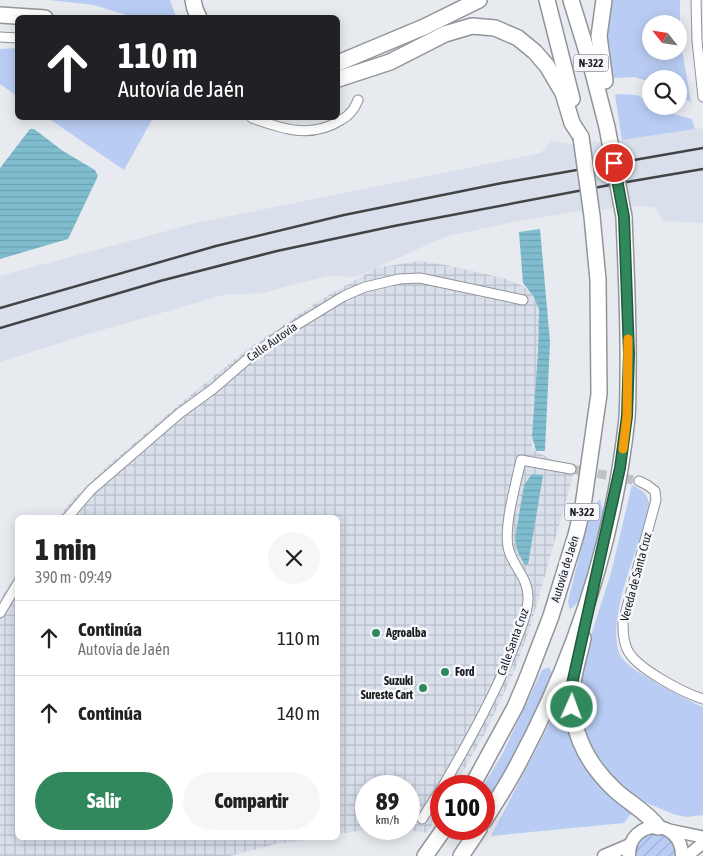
<!DOCTYPE html>
<html lang="es">
<meta charset="utf-8">
<style>
:root{--surface:#fff;--page:#f6f6f6;--text:#222;--muted:#767676;--line:#e0e0e0;--accent:#31885d}
body{margin:0;font-family:"Asap Condensed",sans-serif;background:var(--page);color:var(--text);height:100vh;display:flex;flex-direction:column;font-size:19px;white-space:nowrap}
*{box-sizing:border-box;margin:0}
p{font-size:16px;color:var(--muted)}
.icon{flex:none;width:28px;height:28px;fill:none;stroke:currentColor;stroke-width:2;stroke-linecap:round;stroke-linejoin:round}
.map{position:relative;flex:1;overflow:hidden}
.side{position:absolute;left:15px;top:515px;width:325px;height:325px;display:flex;flex-direction:column;background:var(--surface);border-radius:8px;box-shadow:0 2px 12px #0003}
.side>*{flex:none}
.banner{position:absolute;left:15px;top:15px;width:325px;height:105px;border-radius:8px;box-shadow:0 2px 12px #0003;background:#202124;color:#fff;overflow:hidden}
.needle{width:32px;rotate:300deg}
.tools{position:absolute;left:642px;top:15px;display:grid;gap:10px}
.tools a{display:grid;place-items:center;width:45px;height:45px;border-radius:50%;background:var(--surface);box-shadow:0 2px 12px #0003;font-size:25px}
.speed{position:absolute;left:355px;top:775px;display:flex;gap:10px;font-size:25px;font-weight:700;text-align:center}
.speed>*{display:grid;place-content:center;width:65px;height:65px;border-radius:50%;background:var(--surface);box-shadow:0 2px 12px #0003;line-height:1}
.speed small{font-size:12px;font-weight:400}
.speed .limit{border:8px solid #d22;background:#fff;color:#111}
.pin{position:absolute;display:grid;place-items:center;width:42px;height:42px;color:#fff;margin:-21px;border:2px solid #fff;border-radius:50%;box-shadow:0 1px 5px #0007}
.me{position:absolute;width:55px;margin:-28px;rotate:2deg;stroke-linejoin:round;filter:drop-shadow(0 0 4px #0008)}
.turn{display:flex;align-items:center;gap:18px;height:105px;padding:0 20px;font-size:22px}
.turn .icon{width:65px;height:65px;stroke-width:2.5}
.turn b{display:block;font-size:35px;line-height:42px}
.round{display:grid;place-items:center;flex:none;width:52px;height:52px;border-radius:26px;background:var(--page)}
.head{display:flex;align-items:center;justify-content:space-between;height:85px;padding:0 20px}
h1{font-size:30px;font-weight:800;line-height:38px}
.button{display:flex;gap:10px;margin-top:auto;padding:10px 20px}
.button a{flex:1;height:58px;border-radius:30px;background:var(--accent);color:#fff;font-size:20px;font-weight:800;line-height:58px;text-align:center}
.button a+a{background:var(--page);color:var(--text)}
ul{padding:0;list-style:none}
li{display:flex;align-items:center;gap:15px;height:75px;padding:0 20px;border-top:1px solid var(--line)}
li div{flex:1}
li b{display:block;font-size:19px}
li em{font-style:normal}
.map>svg:first-child{display:block}
.industrial{fill:url(#industrial-grid)}
.built{fill:#d9dfeb}
.grass{fill:#b9cdf4;fill-rule:evenodd}
.garden{fill:url(#garden-furrows)}
.water{fill:url(#water-rules)}
.lines{fill:none;stroke-linecap:round;stroke-linejoin:round}
.minor-tunnel{stroke:#bec1c5;stroke-width:9;stroke-dasharray:9 4.5;stroke-linecap:butt}
.minor-casing{stroke:#919499;stroke-width:11}
.secondary-casing{stroke:#919499;stroke-width:14}
.primary-casing{stroke:#919499;stroke-width:15}
.motorway-casing{stroke:#919499;stroke-width:18}
.minor{stroke:#fff;stroke-width:9}
.secondary{stroke:#fff;stroke-width:11}
.primary{stroke:#fff;stroke-width:12}
.motorway{stroke:#fff;stroke-width:15}
.rail{stroke:#414345;stroke-width:2.5}
.motorway-bridge-casing{stroke:#919499;stroke-width:18;stroke-linecap:butt}
.motorway-bridge{stroke:#fff;stroke-width:15}
.route-casing{stroke:#20583c;stroke-width:12}
.route{stroke:#31885d;stroke-width:9}
.slow{stroke:#f59e0b;stroke-width:9}
.poi-dot{fill:#31885d;stroke:#f5f7fd;stroke-width:2}
.labels{text-anchor:middle;stroke-width:5;stroke-linejoin:round;paint-order:stroke}
.shield{fill:#f5f7fd;stroke:#5c5d60;stroke-width:1}
.shield-label{font-size:11px;font-weight:bold;fill:#1a1b1d}
.street-label{font-size:12px;fill:#1a1b1d;stroke:#f5f7fd}
.poi-label{font-size:12px;font-weight:bold;fill:#1a1b1d;stroke:#f5f7fd;text-anchor:start}
</style>
<div class="map">
<svg width="703" height="856" viewBox="0 0 703 856">
<defs>
<pattern id="industrial-grid" width="8" height="8" patternUnits="userSpaceOnUse" patternTransform="scale(1.25)"><rect width="8" height="8" fill="#d9dfeb"/><path d="M0 4h8M4 0v8" fill="none" stroke="#babfc9"/></pattern>
<pattern id="garden-furrows" width="10" height="10" patternUnits="userSpaceOnUse" patternTransform="scale(1.25)"><rect width="10" height="10" fill="#b9cdf4"/><path d="M-1 1l2-2M0 10L10 0M9 11l2-2" fill="none" stroke="#9eafd1"/></pattern>
<pattern id="water-rules" width="6" height="5" patternUnits="userSpaceOnUse" patternTransform="scale(1.25)"><rect width="6" height="5" fill="#7fbdce"/><path d="M0 2.5h6" fill="none" stroke="#6da2b0"/></pattern>
</defs>
<rect width="100%" height="100%" fill="#e7eaef"/>
<!-- industrial -->
<g class="industrial">
<path d="M 418,261 L 446,265 L 503,278 L 523,286 L 531,293 L 537,302 L 539,319 L 538,370 L 532,446 L 535,451 L 555,461 L 575,464 L 573,476 L 531,625 L 514,672 L 484,735 L 454,786 L 441,786 L 441,808 L 427,833 L 402,829 L 409,829 L 409,786 L 366,786 L 366,829 L 371,829 L 338,834 L 338,518 L 58,518 L 72,500 L 112,462 L 188,397 L 249,348 L 322,299 L 377,268 Z"/>
<path d="M 17,572 L 18,838 L 316,838 L 276,844 L 230,856 L 0,856 L 0,600 Z"/>
</g>
<!-- built -->
<path class="built" d="M 703,128 L 703,223 L 663,221 L 655,207 L 636,206 L 575,212 L 518,221 L 444,237 L 356,277 L 327,276 L 262,293 L 223,295 L 85,335 L 0,362 L 0,276 L 196,223 L 541,153 L 551,141 L 569,144 L 622,140 Z"/>
<!-- grass -->
<g class="grass">
<path d="M 49,0 L 170,0 L 176,17 L 133,17 L 94,5 Z"/>
<path d="M 613,0 L 680,0 L 680,39 L 691,102 L 679,97 L 679,79 L 651,79 L 651,82 L 634,77 L 614,78 C 606,54 604,24 613,0 ZM 651,24 L 679,24 L 679,51 L 651,51 Z"/>
<path d="M 17,48 L 18,48 L 17,96 L 0,84 L 0,49 Z"/>
<path d="M 619,94 L 636,95 L 651,102 L 651,106 L 658,106 L 669,113 L 692,119 L 695,129 L 622,140 L 615,95 Z"/>
<path d="M 48,118 L 153,118 L 124,170 Z"/>
<path d="M 632,485 C 645,491 650,497 650,512 C 639,544 602,628 622,658 C 630,671 687,700 703,707 L 703,815 L 687,817 L 676,815 L 644,802 L 622,787 L 609,773 L 596,758 L 588,743 L 582,725 L 577,692 L 583,660 L 611,573 Z"/>
<path d="M 600,499 L 604,514 L 595,552 L 581,599 L 570,610 L 568,601 L 591,510 Z"/>
<path d="M 549,667 L 553,675 L 533,723 L 484,810 L 483,786 L 503,753 L 542,670 Z"/>
<path d="M 566,692 L 567,714 L 632,812 L 624,823 L 491,836 Z"/>
<path d="M 456,829 L 472,829 L 466,839 L 450,839 Z"/>
</g>
<!-- garden -->
<path class="garden" d="M 652,832 C 666,835 676,840 674,856 L 634,856 L 639,839 Z"/>
<!-- water -->
<g class="water">
<path d="M 30,129 L 34,129 L 63,151 L 95,170 L 98,176 L 68,239 L 0,259 L 0,168 Z"/>
<path d="M 540,229 L 550,342 L 545,451 L 536,451 L 532,436 L 538,353 L 539,310 L 534,297 L 523,283 L 519,232 Z"/>
<path d="M 532,474 L 543,475 L 528,565 L 524,564 L 517,550 L 515,538 L 524,485 Z"/>
</g>
<g class="lines">
<!-- minor-tunnel -->
<path class="minor-tunnel" d="M 571,469 L 639,481"/>
<defs>
<g id="minor">
<path d="M 696,0 L 697,41 L 703,97"/>
<path d="M 0,37 L 18,38"/>
<path d="M 252,118 C 282,129 311,139 341,120 C 344,118 348,116 350,113 C 354,110 356,104 358,100"/>
<path d="M 639,481 L 647,485 L 655,491 L 656,500 L 623,622 C 623,631 623,640 627,649 C 635,668 684,693 703,699"/>
<path d="M 67,518 L 91,490 L 180,413 L 213,389 L 250,357 L 285,332 L 344,296 L 365,287 L 399,279 L 420,278 L 523,300"/>
<path d="M 0,613 L 18,583"/>
<path d="M 443,786 C 471,738 498,689 518,636 C 522,625 528,612 528,599 C 529,577 512,567 508,547 C 504,524 516,484 521,460 L 571,469"/>
<path d="M 422,819 L 441,789"/>
</g>
<g id="secondary">
<path d="M 669,830 L 703,837"/>
<path d="M 687,856 L 703,843"/>
</g>
<g id="primary">
<path d="M 604,856 L 630,845"/>
<path d="M 629,856 C 628,818 682,817 682,856"/>
</g>
<g id="motorway">
<path d="M 193,0 L 195,9 L 199,18"/>
<path d="M 547,0 L 572,99"/>
<path d="M 571,0 L 591,65 L 607,127"/>
<path d="M 604,0 L 599,36 L 605,81"/>
<path d="M 0,15 L 45,18"/>
<path d="M 338,63 L 424,27 L 479,0"/>
<path d="M 338,79 L 390,62 L 445,34 L 472,26 L 495,28 L 518,38 L 535,52 L 547,66 L 563,93 L 572,123 L 581,137"/>
<path d="M 583,638 C 580,653 575,668 573,683 C 567,725 585,762 615,790 C 629,803 646,811 658,827"/>
<path d="M 472,786 L 515,707 L 528,676 L 551,616 L 576,535 L 583,506 L 599,394 L 598,280 L 592,216"/>
<path d="M 484,821 C 495,803 507,785 517,766 C 575,658 614,539 627,418 C 628,404 628,390 628,376 C 629,323 626,270 624,217"/>
<path d="M 425,856 L 444,829"/>
<path d="M 461,856 L 479,829"/>
</g>
</defs>
<!-- minor casing -->
<use href="#minor" class="minor-casing"/>
<!-- secondary casing -->
<use href="#secondary" class="secondary-casing"/>
<!-- primary casing -->
<use href="#primary" class="primary-casing"/>
<!-- motorway casing -->
<use href="#motorway" class="motorway-casing"/>
<!-- minor -->
<use href="#minor" class="minor"/>
<!-- secondary -->
<use href="#secondary" class="secondary"/>
<!-- primary -->
<use href="#primary" class="primary"/>
<!-- motorway -->
<use href="#motorway" class="motorway"/>
<!-- rail -->
<g class="rail">
<path d="M 0,308 L 216,246 L 344,215 L 502,183 L 703,148"/>
<path d="M 0,328 L 160,281 L 277,251 L 394,226 L 615,184 L 703,169"/>
</g>
<defs>
<g id="motorway-bridge">
<path d="M 607,127 L 624,217"/>
<path d="M 581,137 L 592,216"/>
</g>
</defs>
<!-- motorway-bridge casing -->
<use href="#motorway-bridge" class="motorway-bridge-casing"/>
<!-- motorway-bridge -->
<use href="#motorway-bridge" class="motorway-bridge"/>
</g>
<g class="lines">
<defs>
<path id="route" d="M 572,707 L 572,684 L 620,468 L 627,416 L 629,354 L 624,217 L 614,163"/>
</defs>
<!-- route casing -->
<use href="#route" class="route-casing"/>
<!-- route -->
<use href="#route" class="route"/>
<!-- slow -->
<path class="slow" d="M 623,449 L 627,416 L 628,339"/>
</g>
<!-- markers -->
<g class="poi-dot">
<circle cx="376" cy="633" r="5"/>
<circle cx="445" cy="672" r="5"/>
<circle cx="423" cy="688" r="5"/>
</g>
<g class="labels">
<!-- shield labels -->
<g class="shield">
<rect x="573.5" y="54.5" width="35" height="17" rx="4"/>
<rect x="564.5" y="503.5" width="35" height="17" rx="4"/>
</g>
<g class="shield-label">
<text x="591" y="67">N-322</text>
<text x="582" y="516">N-322</text>
</g>
<!-- street labels -->
<g class="street-label">
<text transform="translate(272 342) rotate(-35)" y="4">Calle Autovía</text>
<text transform="translate(565 569) rotate(-73)" y="4">Autovía de Jaén</text>
<text transform="translate(636 577) rotate(-75)" y="4">Vereda de Santa Cruz</text>
<text transform="translate(513 642) rotate(-70)" y="4">Calle Santa Cruz</text>
</g>
<!-- poi labels -->
<g class="poi-label">
<text x="386" y="637">Agroalba</text>
<text x="455" y="676">Ford</text>
<text x="413" y="685" text-anchor="end">Suzuki<tspan x="413" dy="14">Sureste Cart</tspan></text>
</g>
</g>
</svg>
<div class="tools">
<a><svg class="needle" viewBox="-14 -14 28 28"><path d="M0-13l5 13h-10z" fill="#e53935"/><path d="M0 13l5-13h-10z" fill="#767676"/></svg></a>
<a><svg class="icon" aria-label="search" viewBox="0 0 24 24"><circle cx="10" cy="10" r="6"/><path d="M15 15l6 6"/></svg></a>
</div>
<div class="speed"><div>89<small>km/h</small></div><div class="limit">100</div></div>
<div class="pin" style="left:614px;top:163px;background:#d93025"><svg class="icon" aria-label="arrive" viewBox="0 0 24 24"><path d="M6 21V4h12l-3 4 3 4H6"/></svg></div>
<svg class="me" style="left:572px;top:707px" viewBox="-20 -20 40 40"><circle r="17" fill="#31885d" stroke="#fff" stroke-width="3"/><path d="M0-11L8 9 0 5-8 9z" fill="#fff"/></svg>
<div class="banner">
<div class="turn"><svg class="icon" aria-label="ahead" viewBox="0 0 24 24"><path d="M12 20V5M6 11l6-6 6 6"/></svg><div><b>110 m</b>Autovía de Jaén</div></div>
</div>
<section class="side">
<div class="head"><div><h1>1 min</h1><p>390 m · 09:49</p></div><a class="round"><svg class="icon" aria-label="close" viewBox="0 0 24 24"><path d="M6 6l12 12M18 6L6 18"/></svg></a></div>
<ul>
<li><svg class="icon" aria-label="ahead" viewBox="0 0 24 24"><path d="M12 20V5M6 11l6-6 6 6"/></svg><div><b>Continúa</b><p>Autovía de Jaén</p></div><em>110 m</em></li>
<li><svg class="icon" aria-label="ahead" viewBox="0 0 24 24"><path d="M12 20V5M6 11l6-6 6 6"/></svg><div><b>Continúa</b></div><em>140 m</em></li>
</ul>
<div class="button"><a>Salir</a><a>Compartir</a></div>
</section>
</div>
